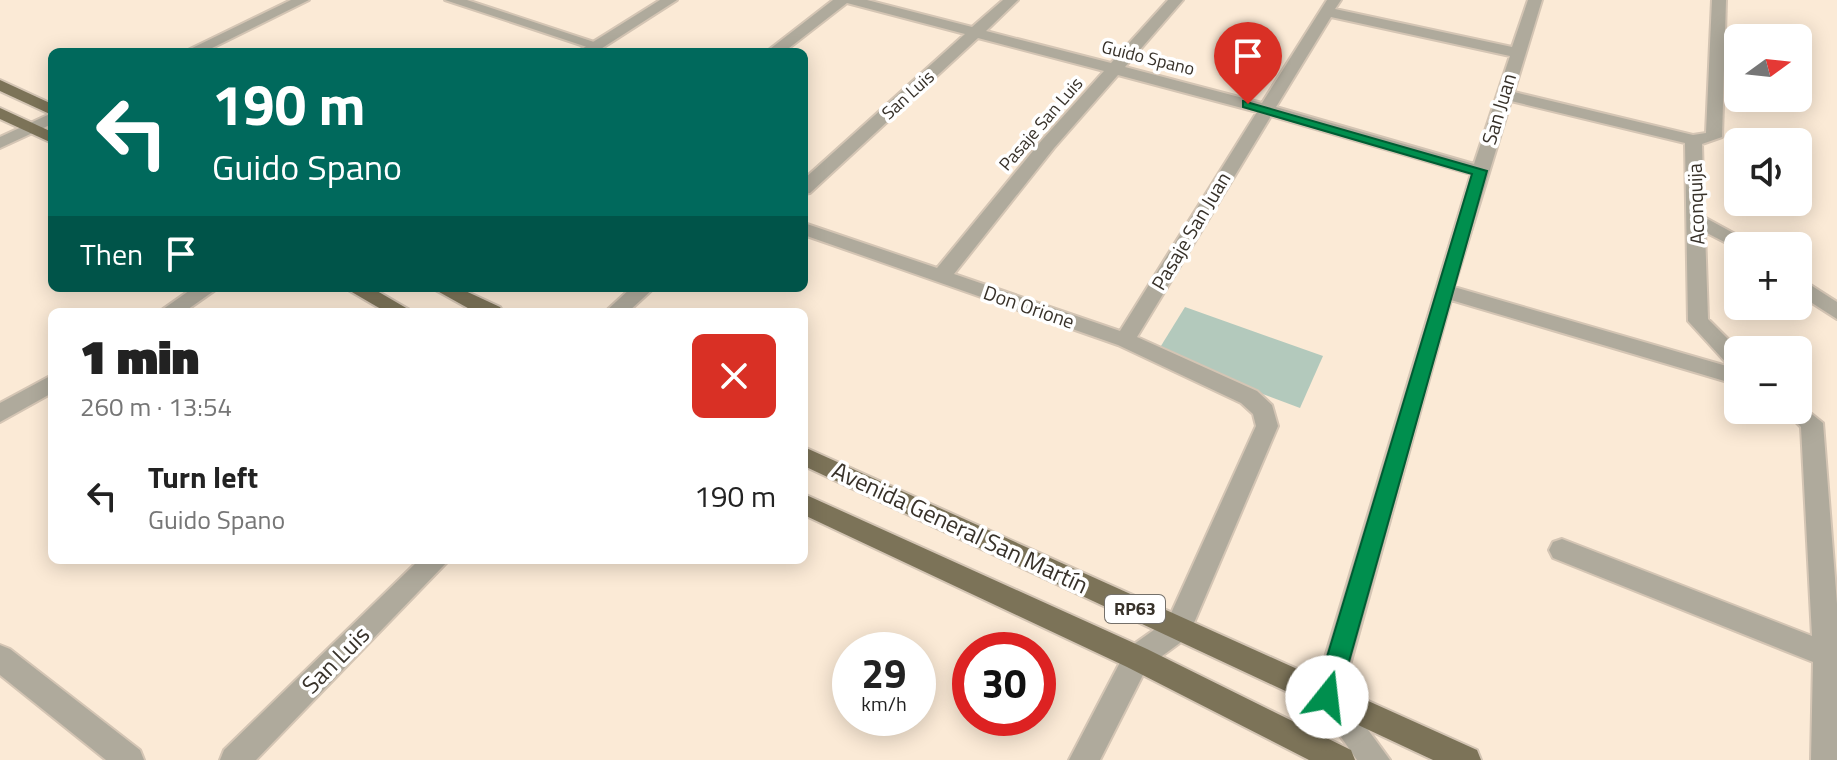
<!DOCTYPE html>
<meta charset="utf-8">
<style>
:root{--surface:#fff;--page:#f6f6f6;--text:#222;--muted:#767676}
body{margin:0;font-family:"Titillium Web",sans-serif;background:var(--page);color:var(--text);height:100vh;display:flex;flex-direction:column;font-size:30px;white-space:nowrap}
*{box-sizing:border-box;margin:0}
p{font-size:26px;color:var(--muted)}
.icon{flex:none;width:44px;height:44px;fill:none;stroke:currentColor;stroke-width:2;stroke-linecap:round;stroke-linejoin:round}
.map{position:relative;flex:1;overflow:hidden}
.details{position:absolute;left:48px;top:308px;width:760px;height:256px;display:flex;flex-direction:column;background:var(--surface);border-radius:12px;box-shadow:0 4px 20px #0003}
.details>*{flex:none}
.banner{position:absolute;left:48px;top:48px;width:760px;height:244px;border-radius:12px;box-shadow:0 4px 20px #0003;background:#00695c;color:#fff;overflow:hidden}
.needle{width:52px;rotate:75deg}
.tools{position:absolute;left:1724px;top:24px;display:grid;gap:16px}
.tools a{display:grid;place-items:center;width:88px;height:88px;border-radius:12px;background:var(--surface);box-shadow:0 4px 20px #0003;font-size:40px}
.speed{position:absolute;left:832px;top:632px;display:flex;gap:16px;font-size:40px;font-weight:700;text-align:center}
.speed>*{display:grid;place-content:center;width:104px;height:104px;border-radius:50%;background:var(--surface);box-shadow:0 4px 20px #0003;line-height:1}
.speed small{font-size:20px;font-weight:400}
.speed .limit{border:12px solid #d22;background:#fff;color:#111}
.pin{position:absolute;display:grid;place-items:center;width:68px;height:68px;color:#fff;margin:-82px -34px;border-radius:50% 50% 50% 0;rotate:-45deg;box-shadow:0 0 8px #0007}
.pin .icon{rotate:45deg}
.me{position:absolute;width:88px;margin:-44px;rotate:16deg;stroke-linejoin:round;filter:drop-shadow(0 0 6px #0008)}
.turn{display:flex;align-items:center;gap:28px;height:168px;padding:0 32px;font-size:36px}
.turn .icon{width:104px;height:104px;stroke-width:2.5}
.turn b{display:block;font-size:56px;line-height:68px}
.then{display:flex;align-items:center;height:76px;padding:0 32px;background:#0003;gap:16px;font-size:30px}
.round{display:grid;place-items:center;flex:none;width:84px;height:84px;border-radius:12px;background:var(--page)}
.headline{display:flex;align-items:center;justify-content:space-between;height:136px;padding:0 32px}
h1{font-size:48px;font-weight:800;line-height:60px}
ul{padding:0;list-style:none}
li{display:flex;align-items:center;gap:24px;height:104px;padding:0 32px}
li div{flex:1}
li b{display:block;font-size:30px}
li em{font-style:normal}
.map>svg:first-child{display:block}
.green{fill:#b3c9bc}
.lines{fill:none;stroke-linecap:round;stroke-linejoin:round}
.minor-casing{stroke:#d4c5b4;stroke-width:4}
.tertiary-casing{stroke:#d4c5b4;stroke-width:4}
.primary-casing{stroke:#d4c5b4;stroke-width:4}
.minor{fill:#afaa9c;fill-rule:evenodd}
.tertiary{fill:#afaa9c;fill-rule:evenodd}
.primary{fill:#7c7358;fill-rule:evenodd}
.route{fill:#008f4e;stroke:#005d33;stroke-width:2}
.labels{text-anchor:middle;stroke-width:7;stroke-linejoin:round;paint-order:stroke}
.far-street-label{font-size:18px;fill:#38322a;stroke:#fff}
.shield{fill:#fff;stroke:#74706a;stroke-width:2}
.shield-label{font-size:18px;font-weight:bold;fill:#38322a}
.street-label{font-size:20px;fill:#38322a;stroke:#fff}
.near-street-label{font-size:24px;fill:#38322a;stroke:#fff}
</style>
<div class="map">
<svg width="1837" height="760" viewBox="0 0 1837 760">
<rect width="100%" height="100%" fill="#fbead6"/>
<!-- green -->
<path class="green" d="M 1185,307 L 1323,356 L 1300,408 L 1156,354 Z"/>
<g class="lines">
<defs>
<g id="minor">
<path d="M 291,0 L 309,0 L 204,52 L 184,52 Z"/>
<path d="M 445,0 L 467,0 L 603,45 L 590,48 Z"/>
<path d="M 833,0 L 867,0 L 972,27 L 1003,0 L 1018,0 L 986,31 L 1111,63 L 1168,0 L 1183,0 L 1125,67 L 1262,103 L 1327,0 L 1341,0 L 1335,9 L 1512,47 L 1528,0 L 1542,0 L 1514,92 L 1693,135 L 1706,133 L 1712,0 L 1726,0 L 1722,137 L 1702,144 L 1704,217 L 1757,246 L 1738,246 L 1738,249 L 1705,232 L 1708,319 L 1739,350 L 1738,385 L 1451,300 L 1342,694 L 1390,760 L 1357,760 L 1313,697 L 1471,174 L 1271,116 L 1137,337 L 1257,391 L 1272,405 L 1278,426 L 1188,637 L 1147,667 L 1100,760 L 1069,760 L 1127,649 L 1168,620 L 1256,426 L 1253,414 L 1241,403 L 1118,345 L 804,235 L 804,223 L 937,268 L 1042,140 L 1104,71 L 978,38 L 810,193 L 804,194 L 804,179 L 965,34 L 847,3 L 784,52 L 766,52 ZM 1331,17 L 1510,56 L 1474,164 L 1276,107 ZM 1118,75 L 1257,112 L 1120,331 L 954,274 L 1054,148 ZM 1511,101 L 1685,143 L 1688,321 L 1730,367 L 1454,287 Z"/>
<path d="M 52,113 L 52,124 L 0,148 L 0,137 Z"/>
<path d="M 1798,277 L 1837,302 L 1837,319 L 1798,294 Z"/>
<path d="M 193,288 L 218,288 L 184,312 L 159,312 Z"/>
<path d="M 631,288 L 654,288 L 628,312 L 605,312 Z"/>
<path d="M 52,375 L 52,393 L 0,422 L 0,403 Z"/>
<path d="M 1798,403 L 1823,423 L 1837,604 L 1837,760 L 1811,760 L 1813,662 L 1553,558 L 1549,550 L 1553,542 L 1562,539 L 1812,636 L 1801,427 L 1784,410 L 1798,410 Z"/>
<path d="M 419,560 L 449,560 L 256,760 L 220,760 L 224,750 Z"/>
<path d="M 0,645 L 10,649 L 140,750 L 144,760 L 106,760 L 0,675 Z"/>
</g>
<path id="tertiary" d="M 660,0 L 677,0 L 596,52 L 577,52 Z"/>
<g id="primary">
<path d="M 0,80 L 52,104 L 52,115 L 0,91 Z"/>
<path d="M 0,108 L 52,132 L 52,143 L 0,119 Z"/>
<path d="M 345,288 L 372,288 L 413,312 L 386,312 Z"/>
<path d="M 432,288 L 459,288 L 500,307 L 503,312 L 475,312 Z"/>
<path d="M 804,447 L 1477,750 L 1481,760 L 1433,760 L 804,466 Z"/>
<path d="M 804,494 L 1147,649 L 1351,750 L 1355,760 L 1309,760 L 1127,667 L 804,515 Z"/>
</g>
</defs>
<!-- minor casing -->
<use href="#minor" class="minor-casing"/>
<!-- tertiary casing -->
<use href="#tertiary" class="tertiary-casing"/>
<!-- primary casing -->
<use href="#primary" class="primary-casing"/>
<!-- minor -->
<use href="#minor" class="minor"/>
<!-- tertiary -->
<use href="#tertiary" class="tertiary"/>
<!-- primary -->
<use href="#primary" class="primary"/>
</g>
<!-- route -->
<path class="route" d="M 1243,101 L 1487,171 L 1339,697 L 1335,704 L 1327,708 L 1319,704 L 1315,697 L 1472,174 L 1243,107 Z"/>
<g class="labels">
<!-- far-street labels -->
<g class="far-street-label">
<text transform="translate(1148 58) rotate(14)" y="6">Guido Spano</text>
<text transform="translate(908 95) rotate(-42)" y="6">San Luis</text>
<text transform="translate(1041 124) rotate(-49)" y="6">Pasaje San Luis</text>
</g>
<!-- shield labels -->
<rect class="shield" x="1105" y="595" width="60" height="28" rx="6"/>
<g class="shield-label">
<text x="1135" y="615">RP63</text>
</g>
<!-- street labels -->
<g class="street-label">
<text transform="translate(1499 109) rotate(-73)" y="7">San Juan</text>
<text transform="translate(1696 204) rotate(-92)" y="7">Aconquija</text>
<text transform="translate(1191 231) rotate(-59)" y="7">Pasaje San Juan</text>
<text transform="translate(1029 307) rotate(19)" y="7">Don Orione</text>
</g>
<!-- near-street labels -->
<g class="near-street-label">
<text transform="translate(960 528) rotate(25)" y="8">Avenida General San Martín</text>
<text transform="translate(336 660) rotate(-45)" y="8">San Luis</text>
</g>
</g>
</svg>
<div class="tools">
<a><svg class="needle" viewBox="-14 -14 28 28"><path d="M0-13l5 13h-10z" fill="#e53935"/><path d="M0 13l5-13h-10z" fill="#767676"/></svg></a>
<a><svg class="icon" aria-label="sound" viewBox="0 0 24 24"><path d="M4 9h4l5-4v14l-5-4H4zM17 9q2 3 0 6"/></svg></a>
<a>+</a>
<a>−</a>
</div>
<div class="speed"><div>29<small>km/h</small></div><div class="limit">30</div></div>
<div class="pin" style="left:1248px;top:104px;background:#d93025"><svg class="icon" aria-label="arrive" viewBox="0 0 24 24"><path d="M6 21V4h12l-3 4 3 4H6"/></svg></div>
<svg class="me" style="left:1327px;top:697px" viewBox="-20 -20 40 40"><circle r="19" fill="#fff"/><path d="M0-13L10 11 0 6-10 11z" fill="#008f4e"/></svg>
<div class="banner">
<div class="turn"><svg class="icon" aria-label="left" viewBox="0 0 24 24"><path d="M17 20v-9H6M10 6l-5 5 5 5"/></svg><div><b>190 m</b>Guido Spano</div></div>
<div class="then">Then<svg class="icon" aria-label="arrive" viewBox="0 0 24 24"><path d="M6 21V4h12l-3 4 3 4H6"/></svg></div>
</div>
<section class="details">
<div class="headline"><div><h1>1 min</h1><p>260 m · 13:54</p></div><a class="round" style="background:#d93025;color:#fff"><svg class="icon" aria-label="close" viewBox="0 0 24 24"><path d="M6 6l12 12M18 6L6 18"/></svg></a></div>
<ul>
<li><svg class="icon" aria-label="left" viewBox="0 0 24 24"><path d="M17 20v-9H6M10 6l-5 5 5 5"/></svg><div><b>Turn left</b><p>Guido Spano</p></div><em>190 m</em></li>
</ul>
</section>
</div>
